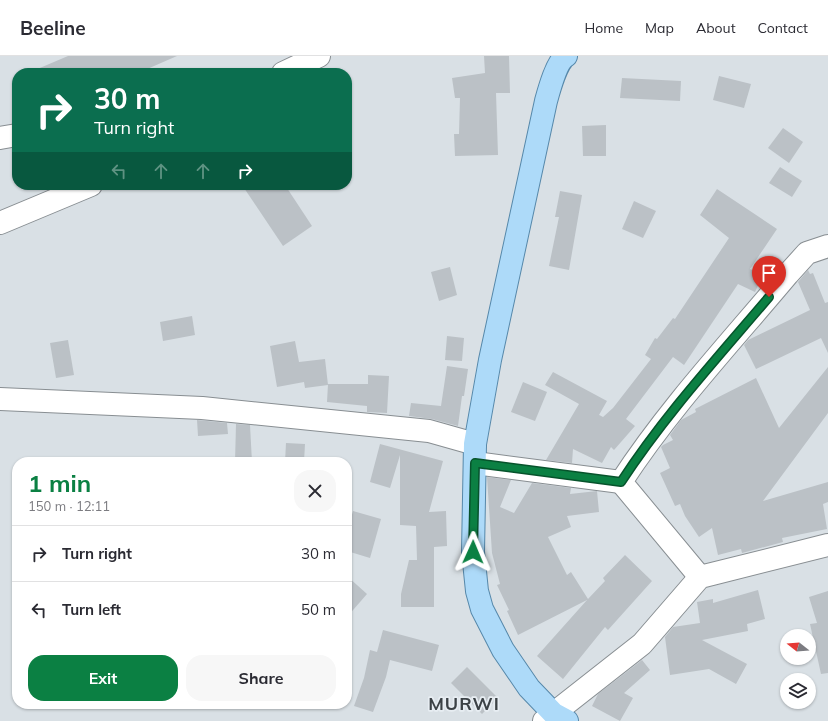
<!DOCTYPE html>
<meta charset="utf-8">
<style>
:root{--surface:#fff;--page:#f7f7f7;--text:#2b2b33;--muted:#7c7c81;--line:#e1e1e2;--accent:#0b8043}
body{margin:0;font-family:Mulish,sans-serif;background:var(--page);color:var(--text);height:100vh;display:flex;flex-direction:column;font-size:15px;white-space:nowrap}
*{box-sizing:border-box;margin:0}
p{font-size:13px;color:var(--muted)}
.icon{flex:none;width:22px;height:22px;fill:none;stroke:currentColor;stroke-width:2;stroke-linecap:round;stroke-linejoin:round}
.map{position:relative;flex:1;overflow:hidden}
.sheet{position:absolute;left:12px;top:401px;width:340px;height:252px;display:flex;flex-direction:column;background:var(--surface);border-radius:16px;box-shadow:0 1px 3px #0004}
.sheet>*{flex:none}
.top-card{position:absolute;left:12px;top:12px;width:340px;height:122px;border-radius:16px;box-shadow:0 1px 3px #0004;background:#0b6e4f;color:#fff;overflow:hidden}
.needle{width:26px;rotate:287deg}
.controls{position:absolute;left:780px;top:573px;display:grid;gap:8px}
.controls a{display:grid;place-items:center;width:36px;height:36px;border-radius:50%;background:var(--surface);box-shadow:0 1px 3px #0004;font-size:20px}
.pin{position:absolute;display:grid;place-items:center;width:34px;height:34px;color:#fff;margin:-41px -17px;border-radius:50% 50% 50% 0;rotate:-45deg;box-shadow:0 0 4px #0007}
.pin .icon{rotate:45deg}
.me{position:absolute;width:44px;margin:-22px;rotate:1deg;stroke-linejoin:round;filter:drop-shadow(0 0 3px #0008)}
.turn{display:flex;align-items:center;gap:14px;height:84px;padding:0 16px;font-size:18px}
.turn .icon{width:52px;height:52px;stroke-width:2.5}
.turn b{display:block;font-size:28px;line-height:34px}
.lanes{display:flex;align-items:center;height:38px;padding:0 16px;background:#0003;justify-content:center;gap:20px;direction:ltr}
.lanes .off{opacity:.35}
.round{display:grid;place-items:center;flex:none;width:42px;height:42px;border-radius:16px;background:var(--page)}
.headline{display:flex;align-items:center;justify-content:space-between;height:68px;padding:0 16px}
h1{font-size:24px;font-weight:700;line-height:30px;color:var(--accent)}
.button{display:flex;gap:8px;margin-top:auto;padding:8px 16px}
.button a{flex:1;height:46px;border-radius:16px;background:var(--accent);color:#fff;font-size:16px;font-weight:700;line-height:46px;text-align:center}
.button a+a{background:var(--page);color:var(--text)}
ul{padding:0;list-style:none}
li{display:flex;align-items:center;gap:12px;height:56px;padding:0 16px;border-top:1px solid var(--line)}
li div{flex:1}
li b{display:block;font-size:15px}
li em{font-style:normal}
header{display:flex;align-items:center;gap:24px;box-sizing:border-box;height:56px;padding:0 20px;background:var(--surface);border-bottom:1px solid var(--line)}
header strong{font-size:19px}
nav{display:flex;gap:22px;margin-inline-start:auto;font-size:14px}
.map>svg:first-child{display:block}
.building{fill:#bbc1c6}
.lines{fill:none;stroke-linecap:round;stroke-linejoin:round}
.minor-casing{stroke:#888e92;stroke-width:24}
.major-casing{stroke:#5688aa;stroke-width:24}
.minor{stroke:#fff;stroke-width:22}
.major{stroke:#addaf9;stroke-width:22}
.route-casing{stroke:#07532c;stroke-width:10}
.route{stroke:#0b8043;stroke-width:7}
.labels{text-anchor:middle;stroke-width:3.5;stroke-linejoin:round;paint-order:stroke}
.district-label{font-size:18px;font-weight:bold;letter-spacing:1px;fill:#3c4246;stroke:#e7edf2}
</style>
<header>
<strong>Beeline</strong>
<nav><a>Home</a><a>Map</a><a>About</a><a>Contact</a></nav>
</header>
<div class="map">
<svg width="828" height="665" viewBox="0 0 828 665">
<rect width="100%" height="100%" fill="#d9e0e5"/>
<!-- building -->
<g class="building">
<path d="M 68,0 L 177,0 L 138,17 L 28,17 Z"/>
<path d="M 484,0 L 509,0 L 510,37 L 496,37 L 498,99 L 455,100 L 454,78 L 459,78 L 460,42 L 455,42 L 452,22 L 485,17 Z"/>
<path d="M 719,20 L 751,28 L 744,52 L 713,44 Z"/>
<path d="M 622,22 L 681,25 L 680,45 L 620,42 Z"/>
<path d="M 606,69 L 606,100 L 583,100 L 582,70 Z"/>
<path d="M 783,72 L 803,86 L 789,107 L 768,92 Z"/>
<path d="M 780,111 L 802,125 L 792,141 L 769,127 Z"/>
<path d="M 242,129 L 285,129 L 312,170 L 283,190 Z"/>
<path d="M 717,133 L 777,173 L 750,213 L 763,219 L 755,236 L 738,228 L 684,309 L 673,301 L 626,363 L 635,370 L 614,394 L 611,391 L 602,407 L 573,393 L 572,407 L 546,404 L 579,348 L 545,329 L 553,316 L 607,345 L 599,359 L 588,353 L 603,361 L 613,352 L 651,303 L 645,299 L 655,282 L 657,283 L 673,262 L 675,263 L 729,182 L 700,159 Z"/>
<path d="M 560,135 L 582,139 L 569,214 L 549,210 L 559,161 L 555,161 Z"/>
<path d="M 634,145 L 656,155 L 643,182 L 622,173 Z"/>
<path d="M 450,211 L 457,239 L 439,245 L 431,216 Z"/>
<path d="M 808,214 L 810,218 L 813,217 L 825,247 L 828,246 L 828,297 L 821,282 L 756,313 L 744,289 L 748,284 L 810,254 L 798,226 Z"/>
<path d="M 192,260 L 195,279 L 163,285 L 160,266 Z"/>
<path d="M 447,280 L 464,282 L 462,305 L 445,304 Z"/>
<path d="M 68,284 L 74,319 L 56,322 L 50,287 Z"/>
<path d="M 295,285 L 299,306 L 325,303 L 328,329 L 305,332 L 304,326 L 277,331 L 270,290 Z"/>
<path d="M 447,310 L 468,313 L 464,340 L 462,340 L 458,370 L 432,363 L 409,360 L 411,347 L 441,350 Z"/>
<path d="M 828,311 L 828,357 L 763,445 L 828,426 L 828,446 L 823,448 L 827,473 L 782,482 L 783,486 L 742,497 L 741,493 L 718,499 L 712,472 L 699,481 L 685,460 L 680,448 L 675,450 L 660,417 L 670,412 L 661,391 L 663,389 L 673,384 L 670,379 L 681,364 L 696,356 L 695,353 L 756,322 L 779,372 Z"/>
<path d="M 368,319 L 389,320 L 387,357 L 367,356 L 367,350 L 327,346 L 328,328 L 368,328 Z"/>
<path d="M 523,326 L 547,336 L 535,365 L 511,356 Z"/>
<path d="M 197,364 L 227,367 L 228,378 L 198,380 Z"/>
<path d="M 236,368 L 250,369 L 252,406 L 235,406 Z"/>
<path d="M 286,387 L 305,388 L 304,406 L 285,406 Z"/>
<path d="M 380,388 L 443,405 L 429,456 L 446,455 L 447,490 L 434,491 L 434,551 L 401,551 L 401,538 L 409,504 L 417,504 L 416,470 L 400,469 L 400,399 L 390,432 L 370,426 Z"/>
<path d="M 487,421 L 511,424 L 500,451 L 514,457 L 532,427 L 571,432 L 570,438 L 597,435 L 599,456 L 567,460 L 571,471 L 548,481 L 567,519 L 571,516 L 588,543 L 605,525 L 603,522 L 625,499 L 652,525 L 608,574 L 605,571 L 563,623 L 537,600 L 587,544 L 518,579 L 507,555 L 509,554 L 497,529 L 500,528 L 492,497 Z"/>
<path d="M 353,455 L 381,463 L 370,502 L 347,495 L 347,477 Z"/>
<path d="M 347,520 L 367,538 L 347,561 Z"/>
<path d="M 758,534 L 765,563 L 747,568 L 748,575 L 702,584 L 747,608 L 736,628 L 709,613 L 670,619 L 665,581 L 673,571 L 700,567 L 697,546 L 713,543 L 713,547 Z"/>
<path d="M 828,535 L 828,617 L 821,618 L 810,568 L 817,567 L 809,541 Z"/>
<path d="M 383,574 L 439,589 L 432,615 L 390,604 L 386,621 L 373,656 L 354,650 L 364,622 L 370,594 L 377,596 Z"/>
<path d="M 642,604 L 650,614 L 624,637 L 633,642 L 620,665 L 592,650 L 598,638 Z"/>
<path d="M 467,611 L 498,642 L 482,658 L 451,627 Z"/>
</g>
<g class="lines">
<defs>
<g id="minor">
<path d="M 283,17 L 319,0"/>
<path d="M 0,82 L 17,79"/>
<path d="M 0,167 L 91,129"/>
<path d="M 0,343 L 202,352 L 429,375 L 475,388"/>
<path d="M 475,407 L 621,426"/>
<path d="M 700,521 L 621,426 C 670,351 731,286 788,218 L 807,197 L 828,190"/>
<path d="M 544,665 L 642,588 L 700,521 L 828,489"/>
</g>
<path id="major" d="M 566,0 C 557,5 549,34 546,45 L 490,304 L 475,388 L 473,496 L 477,535 L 482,553 L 503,594 L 529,632 L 554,658 L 567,665"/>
</defs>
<!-- minor casing -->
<use href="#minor" class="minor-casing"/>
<!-- major casing -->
<use href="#major" class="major-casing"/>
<!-- minor -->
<use href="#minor" class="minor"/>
<!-- major -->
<use href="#major" class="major"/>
</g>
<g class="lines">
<defs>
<path id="route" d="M 473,496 L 475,407 L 621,426 C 664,360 718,301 769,241"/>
</defs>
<!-- route casing -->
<use href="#route" class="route-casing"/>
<!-- route -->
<use href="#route" class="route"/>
</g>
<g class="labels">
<!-- district labels -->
<g class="district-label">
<text x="464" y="654">MURWI</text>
</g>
</g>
</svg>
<div class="controls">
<a><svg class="needle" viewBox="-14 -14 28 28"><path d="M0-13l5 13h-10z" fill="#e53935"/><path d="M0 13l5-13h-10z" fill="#7c7c81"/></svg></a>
<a><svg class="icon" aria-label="layers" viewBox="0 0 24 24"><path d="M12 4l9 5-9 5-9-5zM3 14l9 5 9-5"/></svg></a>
</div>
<div class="pin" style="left:769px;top:241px;background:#d93025"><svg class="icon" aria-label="arrive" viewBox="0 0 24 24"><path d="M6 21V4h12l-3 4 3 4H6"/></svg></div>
<svg class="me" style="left:473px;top:496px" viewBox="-20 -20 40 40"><path d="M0-17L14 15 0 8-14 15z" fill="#0b8043" stroke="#fff" stroke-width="4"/></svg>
<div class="top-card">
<div class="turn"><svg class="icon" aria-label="right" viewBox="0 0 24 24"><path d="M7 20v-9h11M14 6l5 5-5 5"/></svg><div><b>30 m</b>Turn right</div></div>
<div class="lanes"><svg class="icon off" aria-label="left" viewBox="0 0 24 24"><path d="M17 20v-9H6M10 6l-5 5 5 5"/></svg><svg class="icon off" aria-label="ahead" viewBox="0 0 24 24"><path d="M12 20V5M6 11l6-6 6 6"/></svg><svg class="icon off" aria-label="ahead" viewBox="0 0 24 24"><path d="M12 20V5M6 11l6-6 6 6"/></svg><svg class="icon" aria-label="right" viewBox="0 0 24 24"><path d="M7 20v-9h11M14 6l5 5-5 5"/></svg></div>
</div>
<section class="sheet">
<div class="headline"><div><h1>1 min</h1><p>150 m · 12:11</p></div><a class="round"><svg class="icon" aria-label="close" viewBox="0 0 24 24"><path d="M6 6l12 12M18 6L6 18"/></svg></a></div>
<ul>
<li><svg class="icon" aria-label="right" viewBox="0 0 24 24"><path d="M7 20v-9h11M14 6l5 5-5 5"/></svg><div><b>Turn right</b></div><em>30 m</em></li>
<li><svg class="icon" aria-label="left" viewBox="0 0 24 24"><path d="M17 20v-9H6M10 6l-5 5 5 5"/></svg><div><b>Turn left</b></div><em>50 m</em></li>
</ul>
<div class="button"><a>Exit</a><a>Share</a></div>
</section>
</div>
